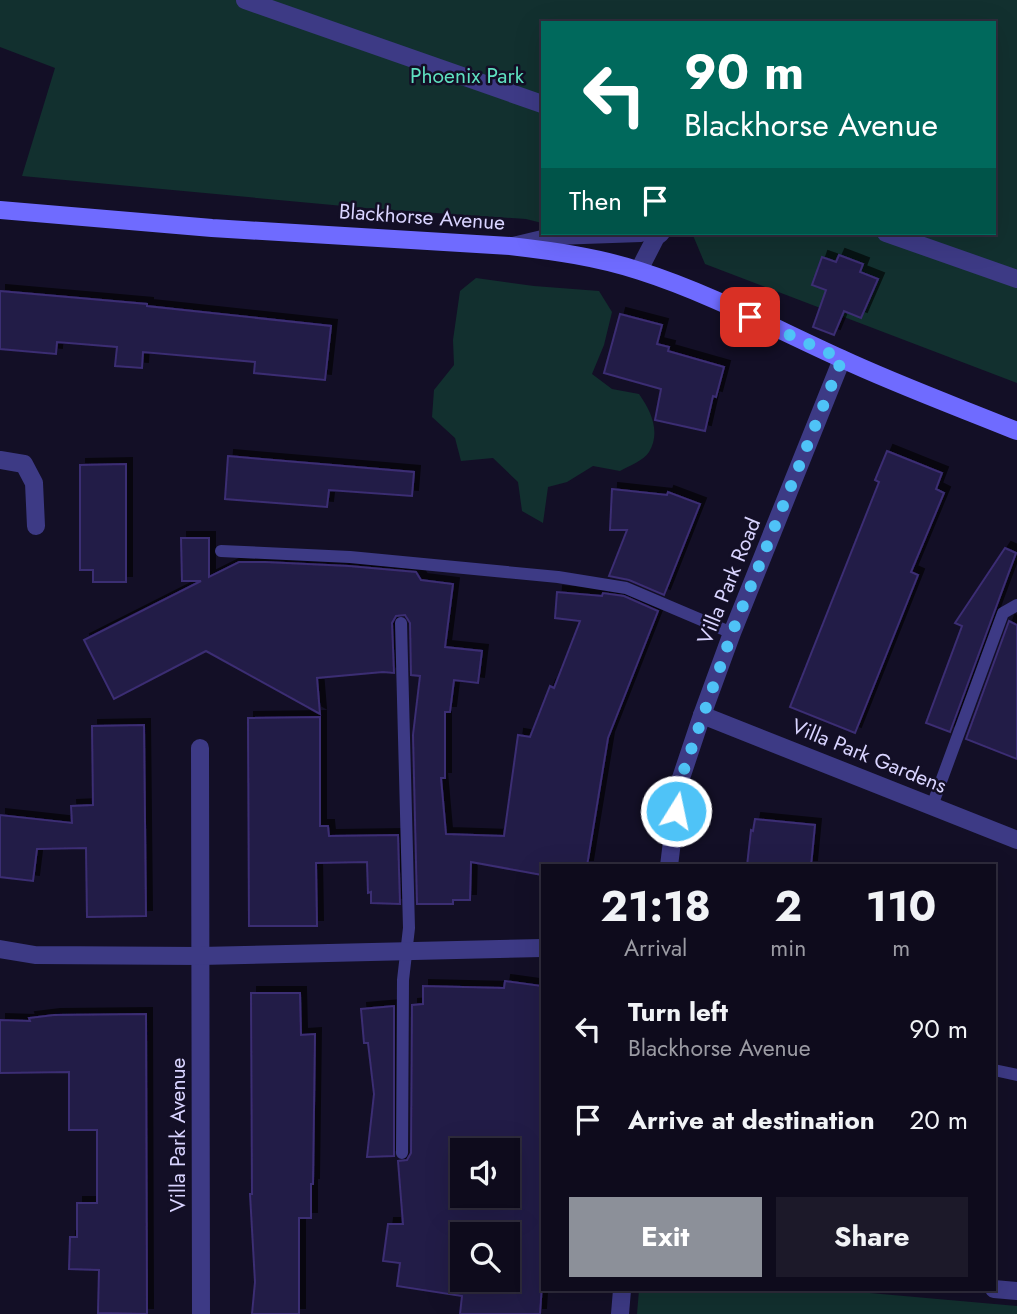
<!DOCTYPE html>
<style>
:root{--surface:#0e0b1c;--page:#1c1929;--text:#f1f3f6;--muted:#9b9ba3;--line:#2e2b3b;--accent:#8c9099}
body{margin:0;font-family:Jost,sans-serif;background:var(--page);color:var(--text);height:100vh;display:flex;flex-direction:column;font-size:26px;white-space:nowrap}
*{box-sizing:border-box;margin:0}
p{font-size:23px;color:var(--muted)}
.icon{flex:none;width:38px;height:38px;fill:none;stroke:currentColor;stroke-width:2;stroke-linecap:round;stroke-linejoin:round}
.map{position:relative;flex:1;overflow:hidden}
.drawer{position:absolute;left:541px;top:864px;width:455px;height:427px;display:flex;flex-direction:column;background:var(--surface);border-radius:0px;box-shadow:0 7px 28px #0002,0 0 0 2px var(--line)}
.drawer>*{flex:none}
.top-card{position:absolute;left:541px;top:21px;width:455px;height:214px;border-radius:0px;box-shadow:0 7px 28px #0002,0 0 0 2px var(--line);background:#00695c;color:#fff;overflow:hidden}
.fabs{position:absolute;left:450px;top:1138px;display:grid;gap:14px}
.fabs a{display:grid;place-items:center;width:70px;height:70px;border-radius:0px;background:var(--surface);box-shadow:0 7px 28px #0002,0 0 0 2px var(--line);font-size:35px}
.pin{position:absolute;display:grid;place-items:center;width:60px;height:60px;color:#fff;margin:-30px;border-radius:14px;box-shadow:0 4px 10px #0006}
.me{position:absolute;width:77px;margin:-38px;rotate:10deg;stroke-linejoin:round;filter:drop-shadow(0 0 5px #0008)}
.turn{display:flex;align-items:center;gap:24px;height:147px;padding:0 28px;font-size:32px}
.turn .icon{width:91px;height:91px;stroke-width:2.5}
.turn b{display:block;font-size:49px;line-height:60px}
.then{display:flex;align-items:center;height:66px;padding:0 28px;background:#0003;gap:14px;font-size:26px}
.eta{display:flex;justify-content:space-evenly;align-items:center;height:119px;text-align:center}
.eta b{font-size:42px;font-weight:700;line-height:49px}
.action{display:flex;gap:14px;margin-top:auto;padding:14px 28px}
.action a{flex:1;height:80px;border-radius:0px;background:var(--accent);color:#fff;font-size:28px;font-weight:700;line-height:80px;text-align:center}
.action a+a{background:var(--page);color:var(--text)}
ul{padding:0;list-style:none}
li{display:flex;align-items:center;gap:21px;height:91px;padding:0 28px}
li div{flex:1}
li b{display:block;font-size:26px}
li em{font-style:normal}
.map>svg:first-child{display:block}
.green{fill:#12302f}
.building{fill:#241b47;stroke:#3b2d73;stroke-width:2;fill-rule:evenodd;filter:url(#shadow)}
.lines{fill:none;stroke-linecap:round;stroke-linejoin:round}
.lane{stroke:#3d3a85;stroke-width:12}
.street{stroke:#3d3a85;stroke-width:18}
.secondary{stroke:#6f6bff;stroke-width:18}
.route{stroke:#4fc3f7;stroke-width:12;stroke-dasharray:0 21.6}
.labels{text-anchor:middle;stroke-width:5;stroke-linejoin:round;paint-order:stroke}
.park-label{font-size:21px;fill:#5fe0c0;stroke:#130f26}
.street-label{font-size:21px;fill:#d9d4ff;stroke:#130f26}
</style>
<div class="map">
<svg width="1017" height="1314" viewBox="0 0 1017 1314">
<defs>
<filter id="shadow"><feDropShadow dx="6" dy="-6" stdDeviation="0" flood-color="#0009"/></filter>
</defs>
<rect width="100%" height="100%" fill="#130f26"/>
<!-- green -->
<g class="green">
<path d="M 0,0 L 1017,0 L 1017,383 L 705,264 L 692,233 L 994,233 L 994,23 L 542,23 L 542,223 L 526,219 L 376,209 L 22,176 L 55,68 L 0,47 Z"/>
<path d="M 476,278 L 534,286 L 599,291 L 612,312 L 604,345 L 592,374 L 612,389 L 639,394 C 651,411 661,432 649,452 C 644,460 629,466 620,471 L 593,466 L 567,482 L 548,487 L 543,523 L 522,511 L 518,482 L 493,458 L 461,461 L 455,438 L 432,417 L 434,390 L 454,365 L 453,340 L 460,291 Z"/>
<path d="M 639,1290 L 836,1290 L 1017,1306 L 1017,1314 L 637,1314 Z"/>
</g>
<!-- building -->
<g class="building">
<path d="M 839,255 L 863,264 L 860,272 L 878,279 L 861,318 L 844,311 L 834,335 L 813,327 L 826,290 L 812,285 L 822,257 L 836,262 Z"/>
<path d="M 0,291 L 147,304 L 147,306 L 331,326 L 325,380 L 254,373 L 255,362 L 143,352 L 142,368 L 115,366 L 117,347 L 57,342 L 56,354 L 0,349 Z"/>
<path d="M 620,314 L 662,325 L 657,344 L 669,347 L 668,351 L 724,367 L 716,397 L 713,396 L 705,431 L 655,420 L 661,389 L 604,373 Z"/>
<path d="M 887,451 L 942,473 L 936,489 L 944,493 L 911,572 L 918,575 L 855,733 L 790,707 L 879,482 L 875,480 Z"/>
<path d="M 228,456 L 414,472 L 412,496 L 329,490 L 327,507 L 225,499 Z"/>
<path d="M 126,464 L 126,582 L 93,582 L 93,570 L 80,570 L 80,465 Z"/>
<path d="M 612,489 L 667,495 L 668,492 L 700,504 L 664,595 L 629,580 L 609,576 L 627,530 L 610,530 Z"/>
<path d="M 181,538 L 209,538 L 209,577 L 239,562 L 265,562 L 349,566 L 416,572 L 421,580 L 453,584 L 445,647 L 482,651 L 478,683 L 454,680 L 450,712 L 445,712 L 445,778 L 441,778 L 446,834 L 504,836 L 518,735 L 530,737 L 550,686 L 554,688 L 580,621 L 555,618 L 557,592 L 602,596 L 603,593 L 624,596 L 658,611 L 608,738 L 587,866 L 542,866 L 542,875 L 471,862 L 470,900 L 453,900 L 453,904 L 417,904 L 413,735 L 420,676 L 411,675 L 410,623 L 405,615 L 396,616 L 392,623 L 394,673 L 383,672 L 317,678 L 320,714 L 206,651 L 114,699 L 84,640 L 201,581 L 182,581 Z"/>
<path d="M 1005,548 L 1016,553 L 950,732 L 926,723 L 962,626 L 955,623 Z"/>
<path d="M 1009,621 L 1017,625 L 1017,759 L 966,739 Z"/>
<path d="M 320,717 L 320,826 L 328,826 L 329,836 L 398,835 L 400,904 L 371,903 L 371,892 L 368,893 L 367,862 L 316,863 L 317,926 L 249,926 L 248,718 Z"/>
<path d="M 144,725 L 146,916 L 87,917 L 86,848 L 37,849 L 33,881 L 0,877 L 0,815 L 72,823 L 71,806 L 93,805 L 92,726 Z"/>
<path d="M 755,819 L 815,825 L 811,866 L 747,866 L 751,830 L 753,831 Z"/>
<path d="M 505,981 L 542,986 L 542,1284 L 540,1314 L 460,1314 L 462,1296 L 397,1286 L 400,1263 L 383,1261 L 388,1224 L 403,1224 L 398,1161 L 407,1160 L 411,1153 L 412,1005 L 423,1004 L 423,986 L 504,988 ZM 462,1150 L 508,1150 L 508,1195 L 462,1195 ZM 462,1234 L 508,1234 L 508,1279 L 462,1279 Z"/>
<path d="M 251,993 L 300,993 L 301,1035 L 315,1034 L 313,1184 L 311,1184 L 311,1218 L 299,1218 L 299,1314 L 252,1314 L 255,1282 L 250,1194 L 252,1194 Z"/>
<path d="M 394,1006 L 394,1156 L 367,1157 L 374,1094 L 368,1043 L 364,1043 L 361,1009 Z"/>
<path d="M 146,1014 L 147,1314 L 98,1313 L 99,1270 L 69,1269 L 70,1237 L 77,1237 L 77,1203 L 97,1203 L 97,1130 L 69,1130 L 69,1072 L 0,1073 L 0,1020 L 30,1021 L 29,1018 L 54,1015 Z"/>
</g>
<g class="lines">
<!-- lane -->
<g class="lane">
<path d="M 221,551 L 350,557 L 558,577 L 626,588 L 732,633"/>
<path d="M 401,623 L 409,928 L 403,980 L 402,1153"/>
<path d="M 932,806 L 1003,613 L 1017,605"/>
<path d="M 994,1070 L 1017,1075"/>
</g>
<!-- street -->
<g class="street">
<path d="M 245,0 L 542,104"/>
<path d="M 886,233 L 1017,279"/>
<path d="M 513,246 L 555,236 L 641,233"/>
<path d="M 639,270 L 656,237 L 661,233"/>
<path d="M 0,460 L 24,464 L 34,483 L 36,526"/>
<path d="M 702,715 L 1017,840"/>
<path d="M 200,748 L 201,1314"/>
<path d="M 669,866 L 679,784 L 702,715 L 732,633 L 842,359"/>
<path d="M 0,949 L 35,955 L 200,956 L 542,948"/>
<path d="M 994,1289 L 1017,1291"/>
<path d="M 620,1314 L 622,1290"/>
</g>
<!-- secondary -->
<path class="secondary" d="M 0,210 L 212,228 L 510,246 C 553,251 598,257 640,271 C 709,293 774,328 840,358 C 898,385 958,407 1017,431"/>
</g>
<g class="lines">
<!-- route -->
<path class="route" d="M 676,811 L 679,784 L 732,633 L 842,359 L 750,317"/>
</g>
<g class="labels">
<!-- park labels -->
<g class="park-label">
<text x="467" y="83">Phoenix Park</text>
</g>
<!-- street labels -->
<g class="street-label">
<text transform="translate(422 217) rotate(4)" y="7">Blackhorse Avenue</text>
<text transform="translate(729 581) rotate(-68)" y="7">Villa Park Road</text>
<text transform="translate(869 756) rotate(22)" y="7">Villa Park Gardens</text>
<text transform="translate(178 1135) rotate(-90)" y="7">Villa Park Avenue</text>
</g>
</g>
</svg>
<div class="fabs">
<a><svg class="icon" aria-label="sound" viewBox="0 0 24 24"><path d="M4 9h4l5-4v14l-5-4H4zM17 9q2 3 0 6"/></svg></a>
<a><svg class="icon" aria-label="search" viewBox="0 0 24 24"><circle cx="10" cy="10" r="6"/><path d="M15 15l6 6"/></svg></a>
</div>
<div class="pin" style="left:750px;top:317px;background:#d93025"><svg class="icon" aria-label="arrive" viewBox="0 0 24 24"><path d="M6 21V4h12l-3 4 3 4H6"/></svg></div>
<svg class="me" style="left:676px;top:811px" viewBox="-20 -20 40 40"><circle r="17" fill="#4fc3f7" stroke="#fff" stroke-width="3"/><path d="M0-11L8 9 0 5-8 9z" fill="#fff"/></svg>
<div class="top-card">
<div class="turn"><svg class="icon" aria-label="left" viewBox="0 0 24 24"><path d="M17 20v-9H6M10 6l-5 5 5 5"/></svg><div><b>90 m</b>Blackhorse Avenue</div></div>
<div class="then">Then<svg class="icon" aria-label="arrive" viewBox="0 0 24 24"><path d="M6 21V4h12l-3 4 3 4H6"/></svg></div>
</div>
<section class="drawer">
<div class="eta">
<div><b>21:18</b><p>Arrival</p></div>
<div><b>2</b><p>min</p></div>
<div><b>110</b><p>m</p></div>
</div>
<ul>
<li><svg class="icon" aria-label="left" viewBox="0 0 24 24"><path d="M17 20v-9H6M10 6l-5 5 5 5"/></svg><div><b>Turn left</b><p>Blackhorse Avenue</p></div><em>90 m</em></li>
<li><svg class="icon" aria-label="arrive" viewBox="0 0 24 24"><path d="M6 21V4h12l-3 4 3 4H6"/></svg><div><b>Arrive at destination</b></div><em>20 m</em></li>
</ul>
<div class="action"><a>Exit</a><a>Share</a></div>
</section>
</div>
